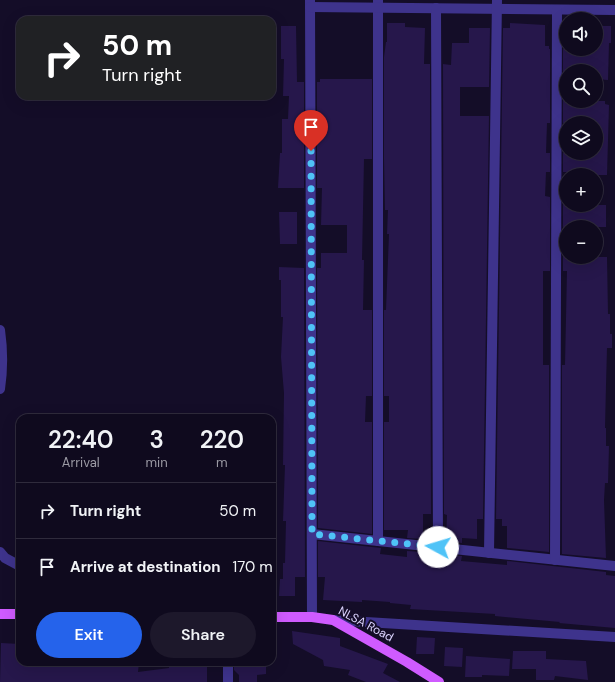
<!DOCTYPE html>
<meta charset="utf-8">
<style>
:root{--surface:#0f0a1e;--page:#1d182b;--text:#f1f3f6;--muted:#9b9aa4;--line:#2f2b3c;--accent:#2563eb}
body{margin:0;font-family:"DM Sans",sans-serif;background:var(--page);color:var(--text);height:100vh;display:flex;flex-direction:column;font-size:15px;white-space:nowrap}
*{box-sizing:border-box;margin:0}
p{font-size:13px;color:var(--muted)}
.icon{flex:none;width:22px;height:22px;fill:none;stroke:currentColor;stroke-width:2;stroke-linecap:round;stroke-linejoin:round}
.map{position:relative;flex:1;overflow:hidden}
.sheet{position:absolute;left:16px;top:414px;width:260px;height:252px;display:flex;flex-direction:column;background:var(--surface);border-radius:12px;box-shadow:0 4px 16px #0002,0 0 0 1px var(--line)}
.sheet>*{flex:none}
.hud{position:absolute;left:16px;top:16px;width:260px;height:84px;border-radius:12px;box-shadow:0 4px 16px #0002,0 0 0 1px var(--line);background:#202124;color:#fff;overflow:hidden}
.buttons{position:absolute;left:559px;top:12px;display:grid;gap:8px}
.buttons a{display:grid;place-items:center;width:44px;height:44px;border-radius:50%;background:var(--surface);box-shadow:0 4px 16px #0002,0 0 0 1px var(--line);font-size:20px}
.pin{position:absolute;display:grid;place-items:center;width:34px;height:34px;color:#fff;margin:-41px -17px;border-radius:50% 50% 50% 0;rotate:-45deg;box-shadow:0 0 4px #0007}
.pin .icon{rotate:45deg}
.me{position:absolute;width:44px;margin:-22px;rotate:276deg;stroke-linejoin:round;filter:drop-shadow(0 0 3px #0008)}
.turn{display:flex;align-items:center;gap:14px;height:84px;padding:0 20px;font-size:18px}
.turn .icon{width:52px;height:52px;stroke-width:2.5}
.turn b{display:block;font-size:28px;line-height:34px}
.eta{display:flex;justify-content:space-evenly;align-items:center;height:68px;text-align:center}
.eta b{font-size:24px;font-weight:600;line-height:28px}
.primary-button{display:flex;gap:8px;margin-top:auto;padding:8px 20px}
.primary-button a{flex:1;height:46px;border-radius:24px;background:var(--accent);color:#fff;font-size:16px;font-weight:600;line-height:46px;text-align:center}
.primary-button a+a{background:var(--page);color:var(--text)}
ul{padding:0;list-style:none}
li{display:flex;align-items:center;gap:12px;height:56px;padding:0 20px;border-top:1px solid var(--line)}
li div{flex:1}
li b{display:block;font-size:15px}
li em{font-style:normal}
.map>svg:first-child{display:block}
.building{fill:#26174b}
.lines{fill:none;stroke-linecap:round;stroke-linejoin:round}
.minor{stroke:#3e338c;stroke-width:10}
.major{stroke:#cf5bff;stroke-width:10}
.route{stroke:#4fc3f7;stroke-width:7;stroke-dasharray:0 12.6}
.labels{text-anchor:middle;stroke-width:4;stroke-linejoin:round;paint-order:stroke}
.street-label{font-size:12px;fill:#dcd4ff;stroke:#140d28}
</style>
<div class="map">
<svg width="615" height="682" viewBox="0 0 615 682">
<rect width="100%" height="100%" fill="#140d28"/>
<!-- building -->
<g class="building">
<path d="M 387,23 L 405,23 L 405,27 L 425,28 L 424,64 L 430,64 L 431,514 L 423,514 L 423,539 L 407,538 L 408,530 L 384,530 L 384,422 L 389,422 L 389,396 L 384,396 L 384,310 L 386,310 L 389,234 L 387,234 L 388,210 L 385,210 L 384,159 L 384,57 L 386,42 L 387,42 Z"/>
<path d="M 510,23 L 545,25 L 545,46 L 549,46 L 549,49 L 550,49 L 550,123 L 547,123 L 546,153 L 550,153 L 550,172 L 546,172 L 545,196 L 550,197 L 550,271 L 543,271 L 543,365 L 549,365 L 549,552 L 507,548 L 507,526 L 502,526 L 502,519 L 496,519 L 503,28 L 510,28 Z"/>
<path d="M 281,26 L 296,26 L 297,82 L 304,82 L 304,188 L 278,188 L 280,153 L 282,153 L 282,119 L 288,119 L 289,96 L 283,96 L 284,59 L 281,59 Z"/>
<path d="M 596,26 L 611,26 L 611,43 L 609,43 L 608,80 L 596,79 L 596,71 L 566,71 L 566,101 L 605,101 L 605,104 L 609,105 L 607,175 L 589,175 L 589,173 L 563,172 L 563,153 L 596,153 L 596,123 L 563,123 L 563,49 L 596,49 Z"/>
<path d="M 469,28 L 490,28 L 489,87 L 460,87 L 460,116 L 489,116 L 483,519 L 477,519 L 477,539 L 462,538 L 462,543 L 446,542 L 447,515 L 444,514 L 443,64 L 451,65 L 452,43 L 469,43 Z"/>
<path d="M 320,79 L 372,79 L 372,159 L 364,159 L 362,260 L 364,260 L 363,310 L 372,310 L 372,396 L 366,396 L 365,422 L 372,422 L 372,534 L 318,528 L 317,268 L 321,268 L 321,253 L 347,253 L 347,225 L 321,225 L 322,188 L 317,188 L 317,82 L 320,82 Z"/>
<path d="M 563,197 L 566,197 L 566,205 L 606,205 L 606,227 L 566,227 L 566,257 L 607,257 L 608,314 L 610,314 L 610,334 L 612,334 L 612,348 L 607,348 L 606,385 L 605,428 L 606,428 L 606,446 L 609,446 L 608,483 L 605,483 L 604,500 L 606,558 L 562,554 L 562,365 L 565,365 L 567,271 L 563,271 Z"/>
<path d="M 279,212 L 297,212 L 297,244 L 280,244 Z"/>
<path d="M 279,267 L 304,268 L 305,577 L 295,577 L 295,596 L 279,596 L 280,579 L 283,579 L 283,563 L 285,563 L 286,521 L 283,521 L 285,465 L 283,465 L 284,393 L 281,357 L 283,317 L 281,317 L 281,280 L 279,280 Z"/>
<path d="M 318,541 L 381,548 L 380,554 L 407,557 L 407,551 L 423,552 L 423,559 L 446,561 L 446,555 L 462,556 L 461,561 L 507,565 L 507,561 L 606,572 L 606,575 L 615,576 L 615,628 L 559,623 L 560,622 L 495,616 L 495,614 L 410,609 L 411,605 L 390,603 L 390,602 L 362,600 L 362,602 L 323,600 L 325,577 L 318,577 Z"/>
<path d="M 292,631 L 340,638 L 340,646 L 388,664 L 383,673 L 400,682 L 366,682 L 348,675 L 350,670 L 324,666 L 323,660 L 293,644 Z"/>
<path d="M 417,637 L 435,638 L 434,654 L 416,654 Z"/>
<path d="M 1,643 L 20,644 L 20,662 L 139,662 L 138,672 L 169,668 L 169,662 L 207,662 L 207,682 L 0,682 Z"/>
<path d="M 445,647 L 463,648 L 462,667 L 444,666 Z"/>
<path d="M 513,651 L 546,651 L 546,659 L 586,661 L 588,680 L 555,676 L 554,680 L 536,680 L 536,669 L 512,669 Z"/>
<path d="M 466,656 L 510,659 L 509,676 L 482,675 L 482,677 L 465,677 Z"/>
<path d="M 234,662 L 266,662 L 266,674 L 257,675 L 257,682 L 239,682 L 239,675 L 234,670 Z"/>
</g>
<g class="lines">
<!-- minor -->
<g class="minor">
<path d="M 310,0 L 312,617"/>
<path d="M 378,0 L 378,541"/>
<path d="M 310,7 L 615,10"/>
<path d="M 436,8 L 438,547"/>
<path d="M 0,330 C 3,351 3,369 0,389"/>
<path d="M 312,534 L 615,566"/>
<path d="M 0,552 L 5,558 L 20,566"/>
<path d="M 489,553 L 497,0"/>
<path d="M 555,560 L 557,10"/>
<path d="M 333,620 L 615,637"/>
<path d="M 228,662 L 228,682"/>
</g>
<!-- major -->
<g class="major">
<path d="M 0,614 L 20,614"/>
<path d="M 272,617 L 312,617 L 333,620 L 407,662 L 439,682"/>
</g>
</g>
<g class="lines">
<!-- route -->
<path class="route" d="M 311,151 L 312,534 L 438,547"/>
</g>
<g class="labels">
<!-- street labels -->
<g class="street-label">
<text transform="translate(366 624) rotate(28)" y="4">NLSA Road</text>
</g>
</g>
</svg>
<div class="buttons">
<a><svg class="icon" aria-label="sound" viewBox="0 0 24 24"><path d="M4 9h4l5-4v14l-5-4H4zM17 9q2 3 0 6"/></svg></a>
<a><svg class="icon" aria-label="search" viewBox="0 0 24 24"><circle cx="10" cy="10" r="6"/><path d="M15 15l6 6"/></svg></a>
<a><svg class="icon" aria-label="layers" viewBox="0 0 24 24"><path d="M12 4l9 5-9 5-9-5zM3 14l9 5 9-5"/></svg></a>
<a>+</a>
<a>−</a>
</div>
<div class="pin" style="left:311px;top:151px;background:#d93025"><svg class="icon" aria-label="arrive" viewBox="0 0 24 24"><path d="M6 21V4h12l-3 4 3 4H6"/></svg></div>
<svg class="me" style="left:438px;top:547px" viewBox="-20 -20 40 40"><circle r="19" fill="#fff"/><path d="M0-13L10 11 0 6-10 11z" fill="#4fc3f7"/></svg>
<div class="hud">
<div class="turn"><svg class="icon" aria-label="right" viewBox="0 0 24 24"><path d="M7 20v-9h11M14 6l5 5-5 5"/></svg><div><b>50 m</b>Turn right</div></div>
</div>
<section class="sheet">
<div class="eta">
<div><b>22:40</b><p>Arrival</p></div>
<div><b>3</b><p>min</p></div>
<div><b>220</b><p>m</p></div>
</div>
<ul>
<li><svg class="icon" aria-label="right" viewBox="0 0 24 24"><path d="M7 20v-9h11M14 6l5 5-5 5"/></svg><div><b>Turn right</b></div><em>50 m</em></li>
<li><svg class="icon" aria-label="arrive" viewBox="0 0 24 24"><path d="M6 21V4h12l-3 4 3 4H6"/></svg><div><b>Arrive at destination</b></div><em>170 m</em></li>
</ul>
<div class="primary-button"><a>Exit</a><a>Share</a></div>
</section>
</div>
